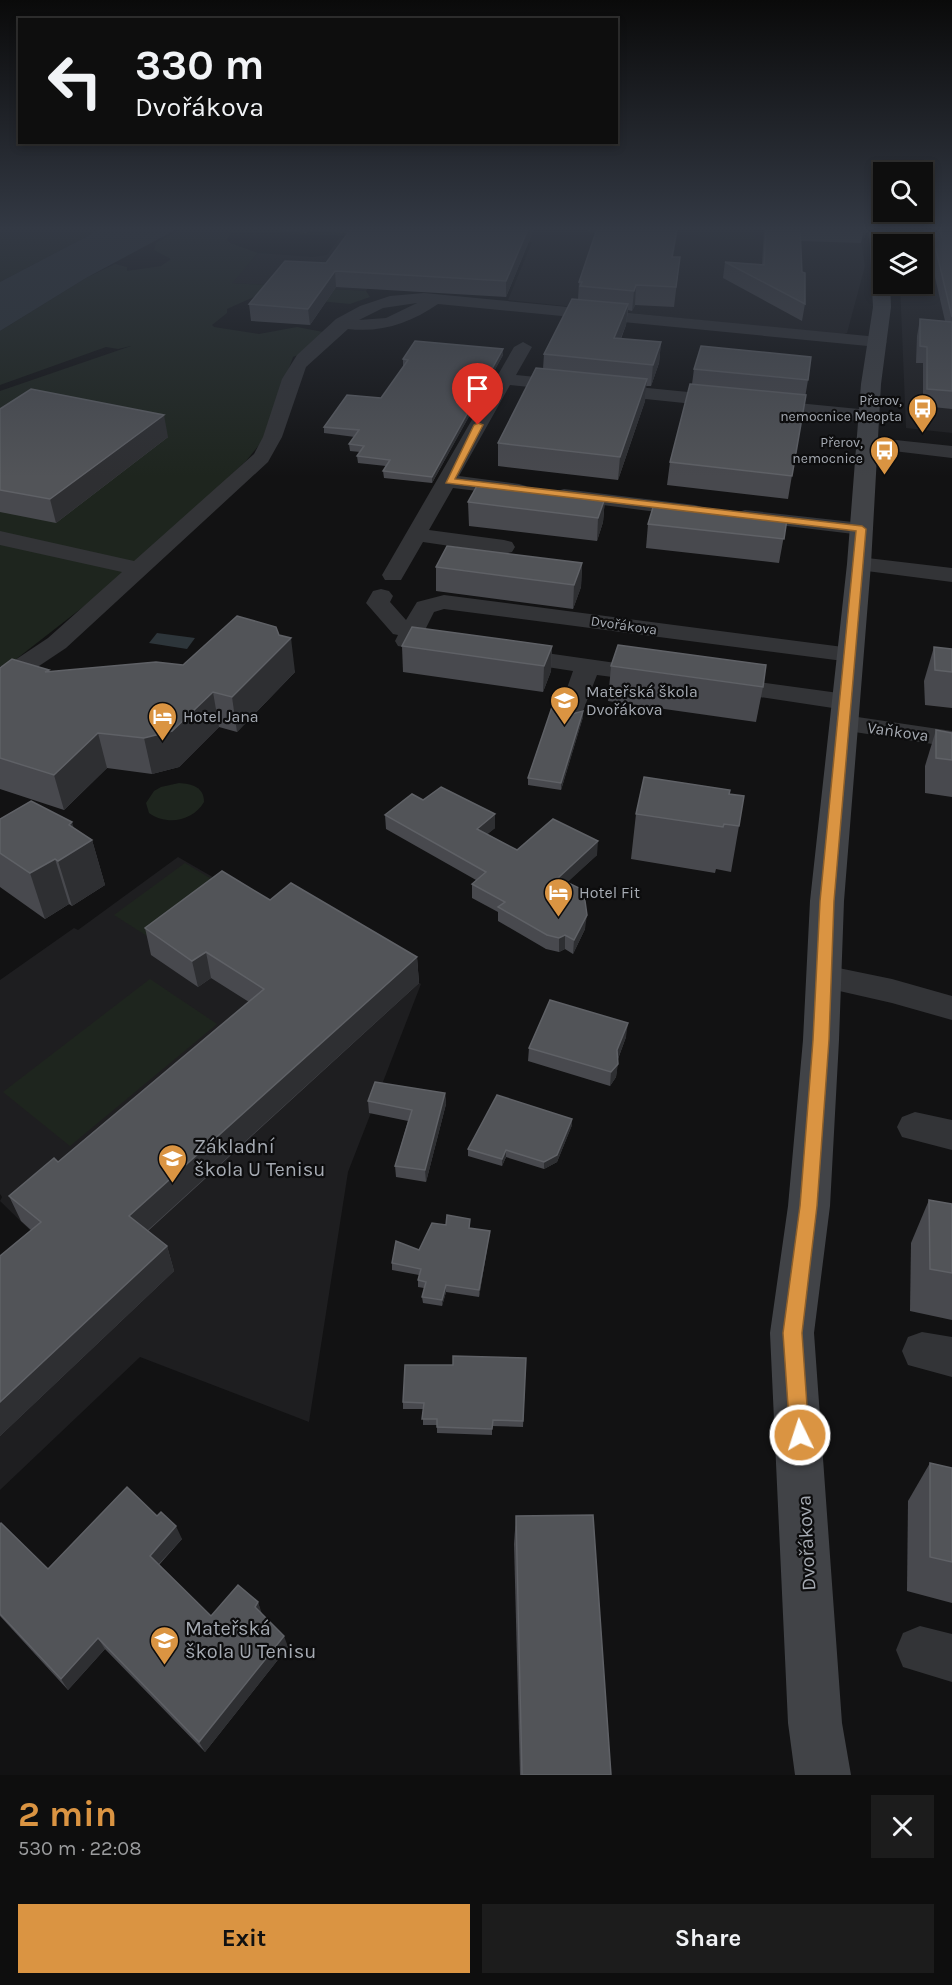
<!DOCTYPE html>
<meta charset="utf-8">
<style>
:root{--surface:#0e0e0e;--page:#1c1c1c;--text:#f1f3f6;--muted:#9b9c9e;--line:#2e2e2e;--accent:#da9442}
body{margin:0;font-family:Karla,sans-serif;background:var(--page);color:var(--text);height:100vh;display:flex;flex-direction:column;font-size:22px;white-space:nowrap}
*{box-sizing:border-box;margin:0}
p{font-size:20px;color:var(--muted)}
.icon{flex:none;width:33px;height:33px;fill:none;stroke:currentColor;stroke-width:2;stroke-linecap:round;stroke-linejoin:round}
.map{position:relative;height:1775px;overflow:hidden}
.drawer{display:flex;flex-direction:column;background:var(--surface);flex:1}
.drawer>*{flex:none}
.hud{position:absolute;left:18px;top:18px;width:600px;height:126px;border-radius:0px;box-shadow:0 3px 9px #0003,0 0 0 2px var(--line);background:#0e0e0e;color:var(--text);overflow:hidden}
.fabs{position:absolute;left:873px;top:162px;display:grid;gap:12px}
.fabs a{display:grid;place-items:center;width:60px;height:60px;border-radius:0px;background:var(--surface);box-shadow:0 3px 9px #0003,0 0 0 2px var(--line);font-size:30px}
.pin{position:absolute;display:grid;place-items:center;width:51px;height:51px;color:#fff;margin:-62px -26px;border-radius:50% 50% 50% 0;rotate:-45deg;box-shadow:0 0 6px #0007}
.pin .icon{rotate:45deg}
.me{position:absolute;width:66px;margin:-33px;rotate:356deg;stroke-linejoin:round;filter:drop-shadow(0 0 4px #0008)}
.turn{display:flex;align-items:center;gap:21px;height:126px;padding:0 18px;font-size:27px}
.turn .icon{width:78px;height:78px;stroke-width:2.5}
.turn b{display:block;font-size:42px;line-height:51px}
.round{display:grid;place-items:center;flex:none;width:63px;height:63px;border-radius:0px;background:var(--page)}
.head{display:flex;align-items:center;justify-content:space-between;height:102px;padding:0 18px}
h1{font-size:36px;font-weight:700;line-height:45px;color:var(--accent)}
.button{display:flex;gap:12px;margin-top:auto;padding:12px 18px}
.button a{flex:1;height:69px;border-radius:0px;background:var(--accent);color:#111;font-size:24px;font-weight:700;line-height:69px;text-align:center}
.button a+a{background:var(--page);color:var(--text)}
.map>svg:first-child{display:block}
.built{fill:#1e1e20}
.green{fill:#1e251e}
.water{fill:#2d353a}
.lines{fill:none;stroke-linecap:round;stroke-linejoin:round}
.street{fill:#333437;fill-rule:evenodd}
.secondary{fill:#414347;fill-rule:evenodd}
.wall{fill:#48494e}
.shaded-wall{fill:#2e2f32}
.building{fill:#525458;stroke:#5f6166;stroke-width:1.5}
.route{fill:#da9442;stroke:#8e602b;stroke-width:1.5}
.labels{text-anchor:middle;stroke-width:4.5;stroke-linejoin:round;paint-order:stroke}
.far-poi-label{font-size:14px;fill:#a5aab2;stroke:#0d0d0e;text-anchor:end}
.far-street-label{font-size:14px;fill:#a5aab2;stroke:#0d0d0e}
.poi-label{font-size:16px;fill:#a5aab2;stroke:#0d0d0e;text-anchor:start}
.street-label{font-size:16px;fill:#a5aab2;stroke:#0d0d0e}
.near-poi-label{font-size:20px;fill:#a5aab2;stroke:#0d0d0e;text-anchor:start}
.near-street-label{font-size:20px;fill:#a5aab2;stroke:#0d0d0e}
</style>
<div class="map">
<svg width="952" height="1775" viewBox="0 0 952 1775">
<rect width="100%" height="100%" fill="#121213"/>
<!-- built -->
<g class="built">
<path d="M 434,229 L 859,229 L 865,266 L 847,333 L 840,335 L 508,300 L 532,242 L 416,235 Z"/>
<path d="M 897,229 L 952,229 L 952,433 L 906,428 L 900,284 L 922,284 L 922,244 L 898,244 Z"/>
<path d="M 340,237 L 401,240 L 366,291 L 231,283 L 258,253 L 313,257 L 327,255 Z"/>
<path d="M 178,857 L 223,883 L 219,888 L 291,906 L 421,984 L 348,1172 L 309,1422 L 140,1357 L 0,1490 L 0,1287 L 46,1246 L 0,1201 L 2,1197 L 0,1194 L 0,980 L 74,928 L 78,930 Z"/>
</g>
<!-- green -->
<g class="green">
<path d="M 0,229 L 101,229 L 0,282 Z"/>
<path d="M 180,229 L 424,229 L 389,238 L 222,231 L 230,234 L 227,240 L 230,243 L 258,253 L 232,283 L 366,291 L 370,297 L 350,304 L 258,295 L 227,309 L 227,313 L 212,325 L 214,327 L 259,334 L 297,327 L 323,332 L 305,352 L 293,357 L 264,439 L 246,461 L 119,579 L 6,667 L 0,666 L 0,391 L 131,346 L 118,349 L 106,347 L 0,385 L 0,331 L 86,278 L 115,264 L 127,267 L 127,271 L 161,266 L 171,259 L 154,250 L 156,243 Z"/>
<path d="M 697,229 L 755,229 L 755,240 L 705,238 L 696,235 Z"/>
<path d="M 179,783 C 192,784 204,787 204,802 C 193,821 167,826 149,813 L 146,803 L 154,791 L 161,787 Z"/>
<path d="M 185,863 L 218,883 L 147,936 L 114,915 Z"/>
<path d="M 150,979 L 217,1024 L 70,1146 L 3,1092 Z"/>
</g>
<!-- water -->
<g class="water">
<path d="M 101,229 L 177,229 L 86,278 L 0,331 L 0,282 Z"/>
<path d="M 157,633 L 195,638 L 187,649 L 149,643 Z"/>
</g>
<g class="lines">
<!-- street -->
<g class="street">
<path d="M 424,293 L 878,337 L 887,342 L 878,347 L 438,304 C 410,323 382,333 348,329 L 306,367 L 282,437 L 268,462 L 66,648 L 9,686 L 0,689 L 0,670 L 48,638 L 122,572 L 0,545 L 0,531 L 134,561 L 254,454 L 263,437 L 282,379 L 297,355 L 336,319 L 360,306 L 390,296 ZM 417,303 L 386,318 L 359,320 L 383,308 Z"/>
<path d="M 523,342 L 532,347 L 516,375 L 869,410 L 878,416 L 869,422 L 510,385 L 459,476 L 519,484 L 526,486 L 529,490 L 526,494 L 519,496 L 453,488 L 429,530 L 504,540 L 512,542 L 515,547 L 512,552 L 504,554 L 423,542 L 401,580 L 385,580 L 382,575 L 514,347 Z"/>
<path d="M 867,437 L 952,446 L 952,458 L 860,447 L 857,443 L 860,439 Z"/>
<path d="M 564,489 L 695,505 L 702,507 L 706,511 L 702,515 L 695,517 L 557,499 L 554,495 L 557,491 Z"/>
<path d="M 745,510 L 862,523 L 870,524 L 873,529 L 870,534 L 862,535 L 738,520 L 734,516 L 738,512 Z"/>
<path d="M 859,557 L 952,568 L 952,582 L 851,569 L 848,564 L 851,559 Z"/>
<path d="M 381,589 L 389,591 L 393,596 L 390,602 L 406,620 L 417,602 L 444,595 L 851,648 L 860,650 L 863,655 L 860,660 L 851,662 L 444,609 L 434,612 L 422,636 L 440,639 L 443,644 L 440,649 C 426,652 412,649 398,646 L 395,641 L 398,635 L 393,634 L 366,603 L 373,591 Z"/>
<path d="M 511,648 L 651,668 L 660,670 L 663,675 L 660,680 L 651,682 L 597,675 L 581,716 L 572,719 L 563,716 L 559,711 L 573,671 L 502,660 L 499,655 L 502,650 Z"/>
<path d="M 722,677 L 846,694 L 855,697 L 859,702 L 855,707 L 846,710 L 713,690 L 709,685 L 713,680 Z"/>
<path d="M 844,715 L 952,731 L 952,747 L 835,729 L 831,723 L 835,717 Z"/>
<path d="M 824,965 L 892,979 L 952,996 L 952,1020 L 892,1003 L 813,985 L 808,977 L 813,969 Z"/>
<path d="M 915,1112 L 952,1120 L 952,1150 L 902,1137 L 897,1127 L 902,1117 Z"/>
<path d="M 922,1332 L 952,1337 L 952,1377 L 908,1365 L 902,1351 L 908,1337 Z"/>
<path d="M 920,1626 L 952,1634 L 952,1682 L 903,1667 L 896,1650 L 903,1633 Z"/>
</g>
<!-- secondary -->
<path class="secondary" d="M 869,229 L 885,229 L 888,244 L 884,244 L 884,284 L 890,284 L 891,307 L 881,384 L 871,564 L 844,901 L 839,1040 L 830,1206 L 814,1333 L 842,1723 L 851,1775 L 795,1775 L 788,1723 L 770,1333 L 788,1206 L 803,1040 L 810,901 L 847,564 L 861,384 L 873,307 Z"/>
</g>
<!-- wall -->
<g class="wall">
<path d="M 270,229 L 534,229 L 506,297 L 336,287 L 310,325 L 251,321 L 249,304 L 326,263 L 348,233 L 308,231 L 306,233 Z"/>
<path d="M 588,229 L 678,229 L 673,257 L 680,257 L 674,307 L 635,305 L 632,311 L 628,310 L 626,325 L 621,339 L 661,342 L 659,363 L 651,386 L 646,386 L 645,401 L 618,480 L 498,466 L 498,443 L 543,369 L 544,354 L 578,299 L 579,282 L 595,233 L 588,232 Z"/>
<path d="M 748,229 L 864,229 L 861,243 L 801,241 L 802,272 L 805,304 L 802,321 L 723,278 L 725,262 L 762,264 L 764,230 Z"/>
<path d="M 924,229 L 952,229 L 952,409 L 923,406 L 923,363 L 916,363 L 917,336 L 920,319 L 945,321 Z"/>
<path d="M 503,349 L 503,355 L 432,483 L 384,478 L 383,471 L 386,466 L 358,463 L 357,456 L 360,452 L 350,451 L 349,444 L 355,437 L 324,433 L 324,427 L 381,398 L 404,366 L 403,366 L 403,359 Z"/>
<path d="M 694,369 L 808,380 L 788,499 L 667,485 L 670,462 L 692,384 Z"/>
<path d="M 0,409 L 168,437 L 56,523 L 0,512 Z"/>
<path d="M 605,498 L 603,522 L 597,541 L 469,526 L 468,502 Z"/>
<path d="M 787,519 L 779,563 L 646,548 L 648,524 Z"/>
<path d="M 582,563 L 581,587 L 573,609 L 436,591 L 436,567 Z"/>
<path d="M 279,635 L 295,672 L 237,732 L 219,727 L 179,767 L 152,774 L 107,768 L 64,810 L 0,789 L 0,668 L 49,670 L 49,672 L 183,665 Z"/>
<path d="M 402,646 L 552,646 L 551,671 L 543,692 L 403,672 Z"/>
<path d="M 934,647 L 952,649 L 952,708 L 925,705 L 924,681 Z"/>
<path d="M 611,666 L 763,687 L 756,722 L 608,701 Z"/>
<path d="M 583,717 L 561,790 L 528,785 L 528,778 Z"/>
<path d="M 936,730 L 952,733 L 952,797 L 925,793 L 925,766 Z"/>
<path d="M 729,794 L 739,826 L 731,872 L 716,869 L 715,873 L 631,859 L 636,814 Z"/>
<path d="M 423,800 L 495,814 L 495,828 L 487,834 L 517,850 L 597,855 L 567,882 L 585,929 L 573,954 L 565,949 L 559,952 L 546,949 L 498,921 L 498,912 L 472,898 L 472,884 L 476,880 L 386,829 L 385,815 Z"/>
<path d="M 0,819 L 74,828 L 92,840 L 105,885 L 72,906 L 69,904 L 45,919 L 0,887 Z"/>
<path d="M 270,900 L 417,957 L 419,983 L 148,1231 L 167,1246 L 174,1271 L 0,1436 L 0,1256 L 31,1230 L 21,1221 L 9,1196 L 58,1162 L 249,1002 L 211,978 L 198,987 L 151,955 L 145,928 Z"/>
<path d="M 626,1037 L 618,1059 L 616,1077 L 610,1086 L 528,1061 L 529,1048 Z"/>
<path d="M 445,1093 L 446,1104 L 426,1182 L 396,1177 L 395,1166 L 408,1121 L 369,1113 L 368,1101 Z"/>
<path d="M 572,1125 L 557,1162 L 544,1169 L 506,1157 L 502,1166 L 468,1156 L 468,1149 Z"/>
<path d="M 929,1200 L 952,1204 L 952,1320 L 910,1311 L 911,1243 Z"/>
<path d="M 470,1228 L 490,1231 L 479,1297 L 446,1292 L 442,1306 L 423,1303 L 422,1297 L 424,1288 L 418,1287 L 418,1280 L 419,1275 L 392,1270 L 392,1263 L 419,1250 Z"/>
<path d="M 526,1358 L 523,1427 L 492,1426 L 492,1435 L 437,1433 L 437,1425 L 423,1425 L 423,1409 L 403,1409 L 403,1402 Z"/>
<path d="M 930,1463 L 952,1468 L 952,1603 L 907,1591 L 908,1501 Z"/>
<path d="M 157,1516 L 182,1539 L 159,1565 L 211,1616 L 258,1602 L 261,1613 L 288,1647 L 205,1752 L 105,1649 L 68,1690 L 0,1616 L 0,1524 L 48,1569 Z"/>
<path d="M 516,1516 L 611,1775 L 520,1775 L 514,1544 Z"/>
</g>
<!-- shaded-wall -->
<g class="shaded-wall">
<path d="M 528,229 L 534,229 L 506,297 L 506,281 Z"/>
<path d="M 677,229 L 678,229 L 670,276 L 672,257 Z"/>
<path d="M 335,271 L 336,287 L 310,325 L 308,309 Z"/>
<path d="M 636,285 L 635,305 L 632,311 L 634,291 Z"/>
<path d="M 628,304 L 626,325 L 612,359 L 614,338 Z"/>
<path d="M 661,342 L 659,363 L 651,386 L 653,365 Z"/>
<path d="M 503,349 L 503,355 L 432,483 L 432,477 Z"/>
<path d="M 647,379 L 645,401 L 618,480 L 620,457 Z"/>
<path d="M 164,415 L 168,437 L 56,523 L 50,499 Z"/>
<path d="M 605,498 L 603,522 L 597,541 L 598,518 Z"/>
<path d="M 582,563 L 581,587 L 573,609 L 574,585 Z"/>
<path d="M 291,638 L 295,672 L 237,732 L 232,697 Z"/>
<path d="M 552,646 L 551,671 L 543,692 L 544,666 Z"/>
<path d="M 213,692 L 219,727 L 179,767 L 152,774 L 144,738 Z"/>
<path d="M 583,711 L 583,717 L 561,790 L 561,783 Z"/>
<path d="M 98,733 L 107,768 L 64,810 L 54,775 Z"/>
<path d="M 495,814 L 495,828 L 477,843 L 477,829 Z"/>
<path d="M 72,822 L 80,848 L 92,840 L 105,885 L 72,906 L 58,861 L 69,825 Z"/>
<path d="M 598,841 L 597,855 L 557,892 L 558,878 Z"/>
<path d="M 55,859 L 69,904 L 45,919 L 30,873 Z"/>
<path d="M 587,915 L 585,929 L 573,954 L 574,940 Z"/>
<path d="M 565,935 L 565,949 L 559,952 L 559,938 Z"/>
<path d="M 206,952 L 211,978 L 198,987 L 192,961 Z"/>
<path d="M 417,957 L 419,983 L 137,1240 L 129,1216 Z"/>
<path d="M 628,1023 L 626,1037 L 616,1064 L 617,1050 Z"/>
<path d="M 618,1064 L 616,1077 L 610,1086 L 611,1072 Z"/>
<path d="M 445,1093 L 446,1104 L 426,1182 L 425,1170 Z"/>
<path d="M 572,1119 L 572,1125 L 557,1162 L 544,1169 L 544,1162 Z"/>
<path d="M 506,1150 L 506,1157 L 502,1166 L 502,1159 Z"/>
<path d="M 490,1231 L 479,1297 L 479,1290 Z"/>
<path d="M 167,1246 L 174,1271 L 0,1436 L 0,1402 Z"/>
<path d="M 446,1285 L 446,1292 L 442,1306 L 442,1300 Z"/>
<path d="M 176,1526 L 182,1539 L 155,1568 L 150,1556 Z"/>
<path d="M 258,1602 L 262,1614 L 255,1607 Z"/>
<path d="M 284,1636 L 288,1647 L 205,1752 L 199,1742 Z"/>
<path d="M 98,1638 L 105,1649 L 68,1690 L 61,1679 Z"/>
</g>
<!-- building -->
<g class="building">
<path d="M 351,229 L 528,229 L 506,281 L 335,271 L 308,309 L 249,304 L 285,261 L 326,263 Z"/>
<path d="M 597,229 L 677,229 L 672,257 L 680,257 L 676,287 L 636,285 L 634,291 L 580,286 L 582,282 L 579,282 Z"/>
<path d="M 766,229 L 800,229 L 802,272 L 805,273 L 805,304 L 725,262 L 764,265 Z"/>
<path d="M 931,229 L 952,229 L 952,317 Z"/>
<path d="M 572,299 L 628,304 L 614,338 L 661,342 L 653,365 L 544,354 Z"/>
<path d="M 920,319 L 952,322 L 952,391 L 927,389 L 927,347 L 920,346 Z"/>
<path d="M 415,341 L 503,349 L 432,477 L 383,471 L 390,460 L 357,456 L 364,446 L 349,444 L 359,430 L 324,427 L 347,395 L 381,398 L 408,360 L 403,359 Z"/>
<path d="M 701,346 L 811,357 L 808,380 L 694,369 Z"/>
<path d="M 536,368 L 647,379 L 620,457 L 498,443 Z"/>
<path d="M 690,384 L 806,395 L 792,476 L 670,462 Z"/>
<path d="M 31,389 L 164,415 L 50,499 L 0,490 L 0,409 Z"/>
<path d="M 478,484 L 605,498 L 598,518 L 468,502 Z"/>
<path d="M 654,504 L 787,519 L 784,539 L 648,524 Z"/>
<path d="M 447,546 L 582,563 L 574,585 L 436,567 Z"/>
<path d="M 237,616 L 276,627 L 279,635 L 291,638 L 232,697 L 213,692 L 172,731 L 144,738 L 98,733 L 54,775 L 0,758 L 0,668 L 12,659 L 49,670 L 45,672 L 156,662 L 183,665 Z"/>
<path d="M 412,627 L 552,646 L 544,666 L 402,646 Z"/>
<path d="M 618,645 L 766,665 L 763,687 L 611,666 Z"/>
<path d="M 934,647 L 952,649 L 952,672 L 935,670 Z"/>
<path d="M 553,704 L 572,714 L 583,711 L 561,783 L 528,778 Z"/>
<path d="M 936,730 L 952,733 L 952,760 L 936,758 Z"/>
<path d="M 644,777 L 730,790 L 729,794 L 744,796 L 739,826 L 724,824 L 723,827 L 636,814 Z"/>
<path d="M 441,787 L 495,814 L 477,829 L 517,850 L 553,819 L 598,841 L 558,878 L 579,888 L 585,901 L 587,915 L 574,940 L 565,935 L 559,938 L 547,935 L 498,907 L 505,902 L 472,884 L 486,872 L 385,815 L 412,794 L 423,800 Z"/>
<path d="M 31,801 L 72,822 L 69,825 L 92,840 L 58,861 L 55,859 L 30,873 L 0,853 L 0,819 Z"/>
<path d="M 222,871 L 270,900 L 291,883 L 417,957 L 129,1216 L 167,1246 L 0,1402 L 0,1256 L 41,1222 L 9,1196 L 54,1158 L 58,1162 L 264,989 L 206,952 L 192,961 L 145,928 Z"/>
<path d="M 550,1000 L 628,1023 L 617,1050 L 618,1064 L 611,1072 L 529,1048 Z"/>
<path d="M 375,1082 L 445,1093 L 425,1170 L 395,1166 L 412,1110 L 368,1101 Z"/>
<path d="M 497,1095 L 572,1119 L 557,1155 L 544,1162 L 506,1150 L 502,1159 L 468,1149 Z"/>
<path d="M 929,1200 L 952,1204 L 952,1273 L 930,1269 Z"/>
<path d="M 447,1215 L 470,1219 L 469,1228 L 490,1231 L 479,1290 L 446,1285 L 442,1300 L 422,1297 L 426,1282 L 418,1280 L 421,1269 L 392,1263 L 396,1241 L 419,1250 L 432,1223 L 446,1225 Z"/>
<path d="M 453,1356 L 526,1358 L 523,1421 L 493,1420 L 492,1429 L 437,1427 L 437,1419 L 422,1419 L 424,1403 L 403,1402 L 405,1365 L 453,1365 Z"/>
<path d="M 930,1463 L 952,1468 L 952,1562 L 930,1557 Z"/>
<path d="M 127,1487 L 157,1516 L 161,1512 L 176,1526 L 150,1556 L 211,1616 L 238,1585 L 258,1602 L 255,1607 L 284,1636 L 199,1742 L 98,1638 L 61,1679 L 0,1614 L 0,1524 L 1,1523 L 48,1569 Z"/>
<path d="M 593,1515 L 611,1775 L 522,1775 L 516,1516 Z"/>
</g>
<!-- sky -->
<linearGradient id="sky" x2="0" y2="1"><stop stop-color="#0a0a0a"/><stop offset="0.48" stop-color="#333944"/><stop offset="1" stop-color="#333944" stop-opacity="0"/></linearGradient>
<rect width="952" height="477" fill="url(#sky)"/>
<!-- route -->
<path class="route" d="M 478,423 L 483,425 L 455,479 L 862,526 L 866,529 L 834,901 L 829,1040 L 817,1206 L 802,1333 L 809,1435 L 806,1442 L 800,1445 L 793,1442 L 790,1435 L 783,1333 L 800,1206 L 813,1040 L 820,901 L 856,531 L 446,483 L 474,425 Z"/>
<!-- icons -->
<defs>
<symbol id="bus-pin" viewBox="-11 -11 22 30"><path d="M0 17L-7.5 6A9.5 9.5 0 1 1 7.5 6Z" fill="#da9442" stroke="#0d0d0e"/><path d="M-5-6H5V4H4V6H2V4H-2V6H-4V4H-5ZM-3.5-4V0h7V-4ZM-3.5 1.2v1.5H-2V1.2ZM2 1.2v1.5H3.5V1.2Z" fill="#fff"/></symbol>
<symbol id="school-pin" viewBox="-11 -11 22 30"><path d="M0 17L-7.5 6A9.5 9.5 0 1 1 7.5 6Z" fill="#da9442" stroke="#0d0d0e"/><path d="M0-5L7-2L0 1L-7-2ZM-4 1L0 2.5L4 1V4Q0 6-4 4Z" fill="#fff"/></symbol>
<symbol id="hotel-pin" viewBox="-11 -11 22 30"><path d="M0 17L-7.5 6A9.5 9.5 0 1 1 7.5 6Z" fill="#da9442" stroke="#0d0d0e"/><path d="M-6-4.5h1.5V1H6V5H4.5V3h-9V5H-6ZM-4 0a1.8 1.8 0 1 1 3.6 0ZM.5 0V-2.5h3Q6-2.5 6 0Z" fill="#fff"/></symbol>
</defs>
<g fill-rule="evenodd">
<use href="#bus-pin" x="906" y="392" width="33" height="45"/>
<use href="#bus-pin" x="868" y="434" width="33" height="45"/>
<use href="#school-pin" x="548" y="684" width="33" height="45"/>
<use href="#hotel-pin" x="146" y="700" width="33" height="45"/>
<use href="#hotel-pin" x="542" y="876" width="33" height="45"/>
<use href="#school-pin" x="156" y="1142" width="33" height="45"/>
<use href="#school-pin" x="148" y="1624" width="33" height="45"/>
</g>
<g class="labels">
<!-- far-poi labels -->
<g class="far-poi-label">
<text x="902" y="405">Přerov,<tspan x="902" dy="16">nemocnice Meopta</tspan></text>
<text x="863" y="447">Přerov,<tspan x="863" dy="16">nemocnice</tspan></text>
</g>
<!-- far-street labels -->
<g class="far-street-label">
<text transform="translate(624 625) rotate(8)" y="5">Dvořákova</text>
</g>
<!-- poi labels -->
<g class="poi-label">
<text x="586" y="697">Mateřská škola<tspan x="586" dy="18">Dvořákova</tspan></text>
<text x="183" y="722">Hotel Jana</text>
<text x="579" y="898">Hotel Fit</text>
</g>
<!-- street labels -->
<g class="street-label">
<text transform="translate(898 731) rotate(8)" y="6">Vaňkova</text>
</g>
<!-- near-poi labels -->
<g class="near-poi-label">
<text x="194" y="1153">Základní<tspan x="194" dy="23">škola U Tenisu</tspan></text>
<text x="185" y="1635">Mateřská<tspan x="185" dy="23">škola U Tenisu</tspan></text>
</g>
<!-- near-street labels -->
<g class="near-street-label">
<text transform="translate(806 1543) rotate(-93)" y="7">Dvořákova</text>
</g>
</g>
</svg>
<div class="fabs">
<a><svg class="icon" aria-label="search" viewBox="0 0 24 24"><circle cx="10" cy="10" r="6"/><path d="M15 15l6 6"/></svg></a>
<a><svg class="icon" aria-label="layers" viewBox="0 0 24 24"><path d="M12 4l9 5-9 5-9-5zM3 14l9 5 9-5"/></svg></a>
</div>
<div class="pin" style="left:478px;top:425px;background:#d93025"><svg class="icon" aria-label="arrive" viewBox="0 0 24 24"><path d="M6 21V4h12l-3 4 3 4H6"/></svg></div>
<svg class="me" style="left:800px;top:1435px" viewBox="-20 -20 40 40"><circle r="17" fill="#da9442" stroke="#fff" stroke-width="3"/><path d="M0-11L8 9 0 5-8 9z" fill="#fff"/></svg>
<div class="hud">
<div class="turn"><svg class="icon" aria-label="left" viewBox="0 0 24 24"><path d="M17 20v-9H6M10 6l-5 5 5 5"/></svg><div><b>330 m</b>Dvořákova</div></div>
</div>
</div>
<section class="drawer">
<div class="head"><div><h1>2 min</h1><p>530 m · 22:08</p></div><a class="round"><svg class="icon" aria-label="close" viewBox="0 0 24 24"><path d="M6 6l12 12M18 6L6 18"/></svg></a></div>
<div class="button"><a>Exit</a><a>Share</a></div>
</section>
